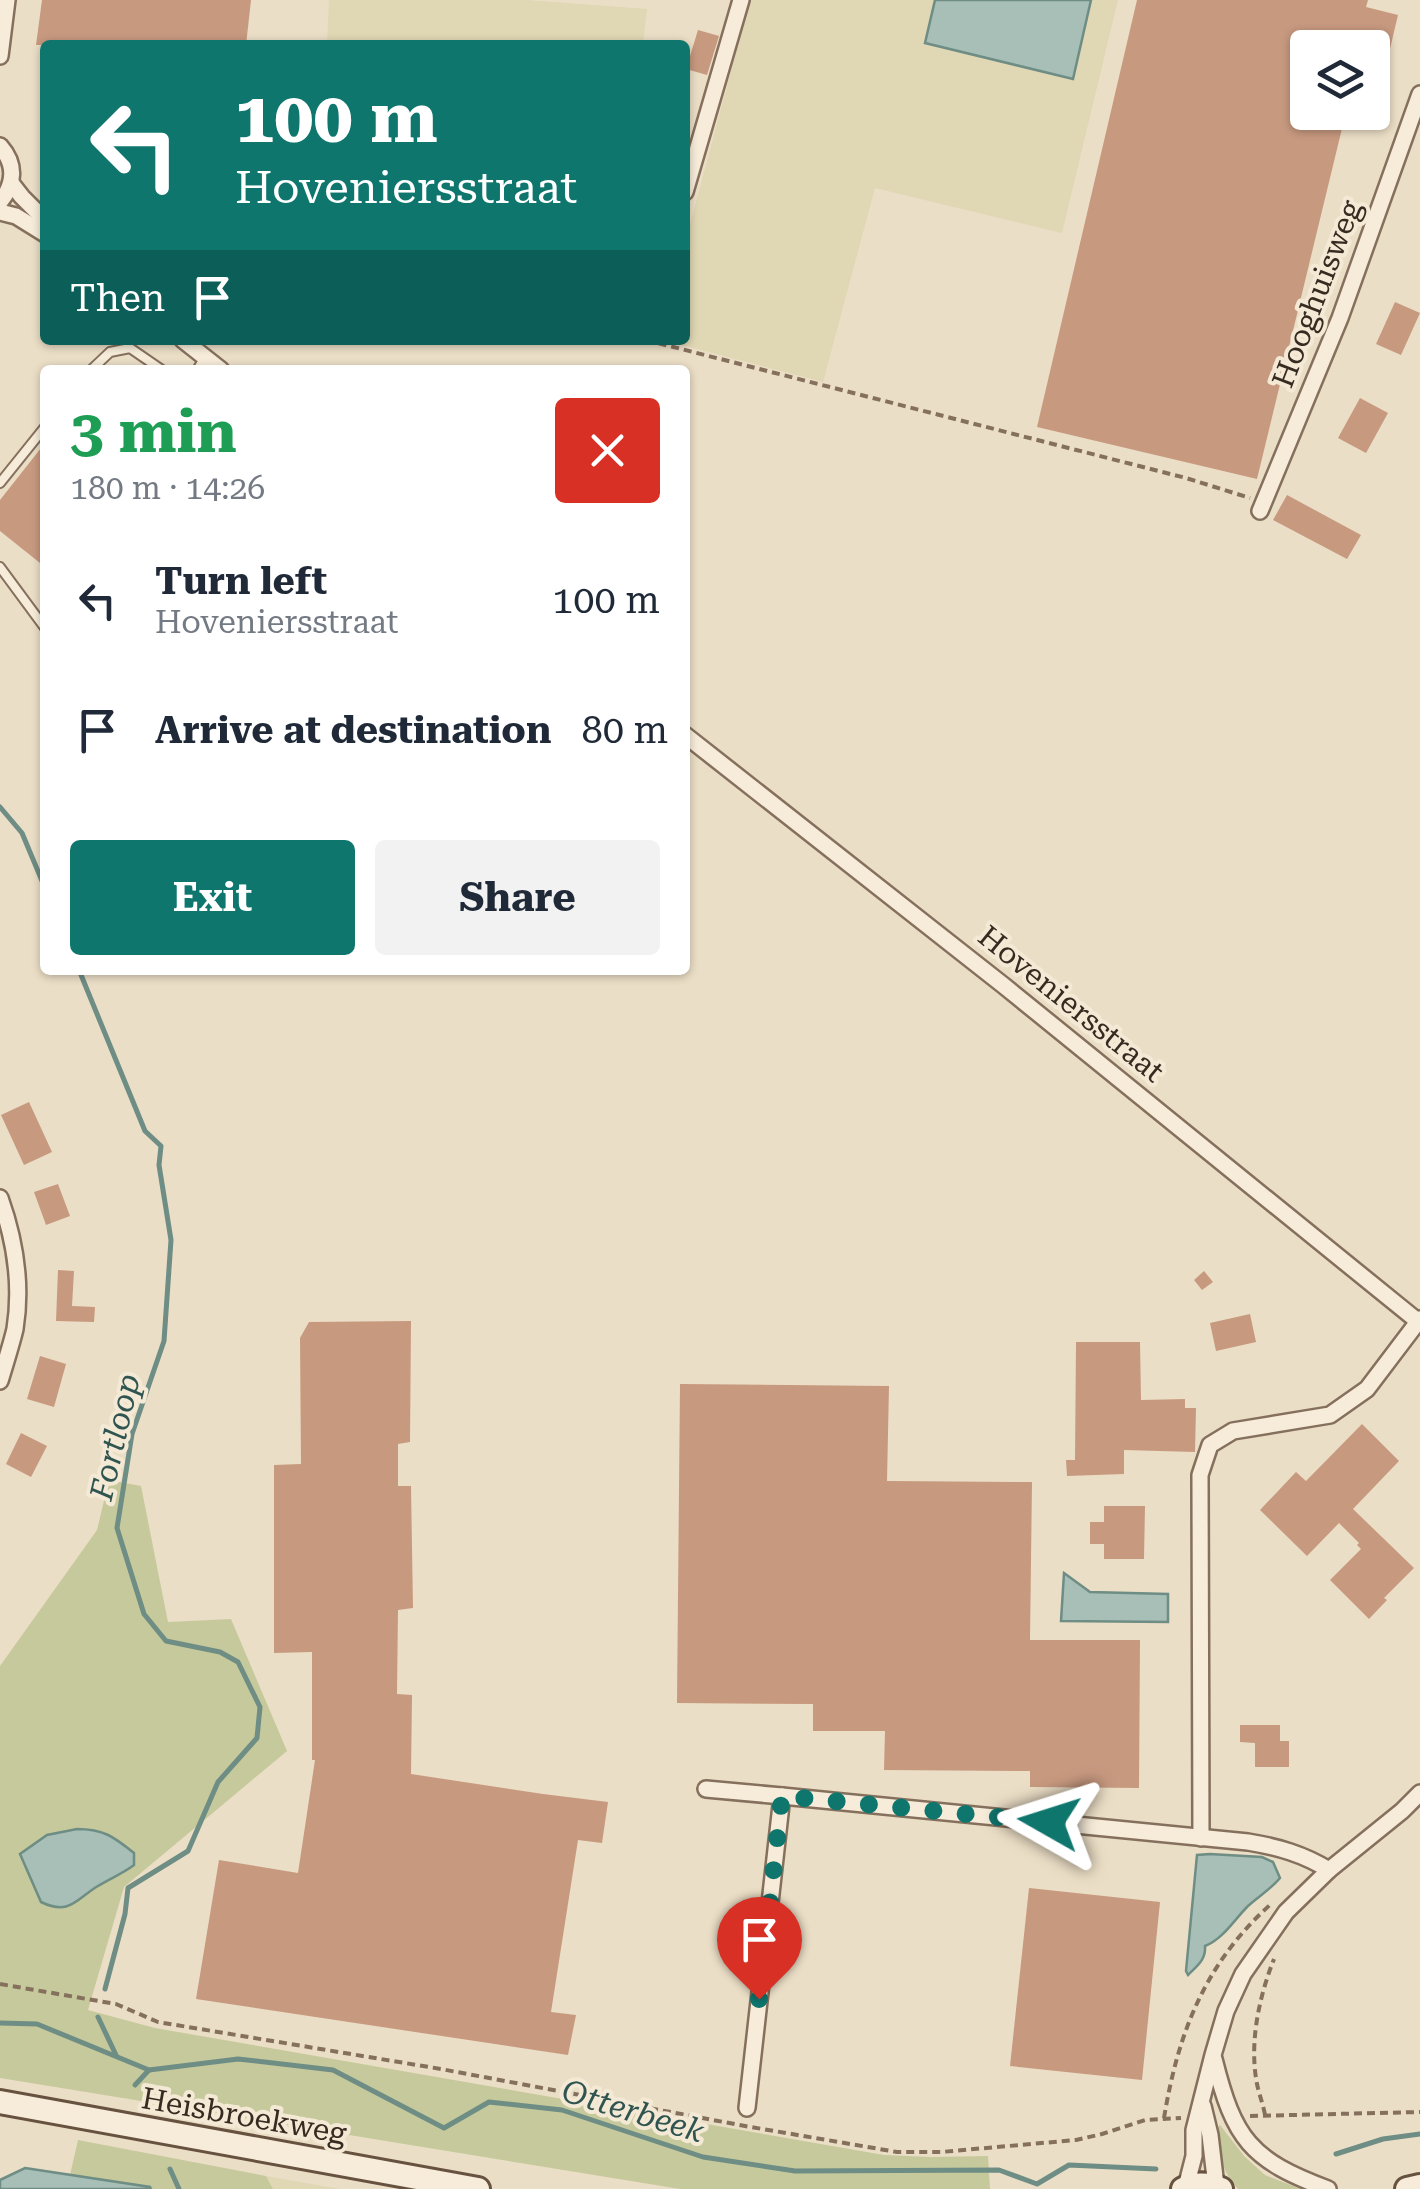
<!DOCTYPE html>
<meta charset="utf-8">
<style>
:root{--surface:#fff;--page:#f2f2f3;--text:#1f2937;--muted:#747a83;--accent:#0f766e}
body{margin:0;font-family:"Roboto Serif",serif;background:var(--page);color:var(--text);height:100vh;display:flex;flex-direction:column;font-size:38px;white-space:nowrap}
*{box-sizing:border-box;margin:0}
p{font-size:32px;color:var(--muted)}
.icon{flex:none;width:55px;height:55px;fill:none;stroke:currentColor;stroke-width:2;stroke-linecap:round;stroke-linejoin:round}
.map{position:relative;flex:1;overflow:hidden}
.drawer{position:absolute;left:40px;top:365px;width:650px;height:610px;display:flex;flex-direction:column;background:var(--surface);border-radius:10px;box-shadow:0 2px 8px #0004}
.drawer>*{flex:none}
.hud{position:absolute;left:40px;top:40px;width:650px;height:305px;border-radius:10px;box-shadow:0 2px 8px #0004;background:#0f766e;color:#fff;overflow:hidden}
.buttons{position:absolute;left:1290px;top:30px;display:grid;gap:20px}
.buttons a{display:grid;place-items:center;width:100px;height:100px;border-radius:10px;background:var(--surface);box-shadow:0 2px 8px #0004;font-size:50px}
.pin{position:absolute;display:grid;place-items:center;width:85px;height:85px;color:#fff;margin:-102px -42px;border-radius:50% 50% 50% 0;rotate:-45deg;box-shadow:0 0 10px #0007}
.pin .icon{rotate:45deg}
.me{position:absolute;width:110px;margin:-55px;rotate:276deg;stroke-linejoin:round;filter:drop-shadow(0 0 8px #0008)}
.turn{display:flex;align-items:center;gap:35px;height:210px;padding:0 30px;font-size:45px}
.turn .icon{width:130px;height:130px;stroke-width:2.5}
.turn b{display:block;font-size:70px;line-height:85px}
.then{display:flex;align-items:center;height:95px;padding:0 30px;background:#0003;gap:20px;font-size:38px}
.round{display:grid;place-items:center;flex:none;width:105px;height:105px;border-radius:10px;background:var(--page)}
.summary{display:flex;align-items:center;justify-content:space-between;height:170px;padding:0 30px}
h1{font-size:60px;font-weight:700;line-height:75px;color:#1e9e55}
.action{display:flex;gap:20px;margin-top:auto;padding:20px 30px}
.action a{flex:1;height:115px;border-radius:10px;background:var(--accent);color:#fff;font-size:40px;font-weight:700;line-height:115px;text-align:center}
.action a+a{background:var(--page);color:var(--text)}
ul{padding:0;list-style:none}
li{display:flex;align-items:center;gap:30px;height:130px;padding:0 30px}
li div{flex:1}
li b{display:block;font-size:38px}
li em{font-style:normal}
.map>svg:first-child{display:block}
.farmland{fill:#e0d7b4}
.green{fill:#c6c99b}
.water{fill:#a7bfb7;stroke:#6e8d84;stroke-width:2.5}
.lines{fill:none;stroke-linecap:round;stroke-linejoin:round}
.stream{stroke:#6e8d84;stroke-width:5}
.building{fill:#c7997f}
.service-casing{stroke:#85705d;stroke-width:12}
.minor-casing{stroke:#85705d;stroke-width:20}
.secondary-casing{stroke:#675240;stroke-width:28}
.path{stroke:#85705d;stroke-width:4;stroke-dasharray:8 5;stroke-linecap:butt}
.service{stroke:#f7ecd9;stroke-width:8}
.minor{stroke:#f7ecd9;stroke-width:15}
.secondary{stroke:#f7ecd9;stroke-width:22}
.route{stroke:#0f766e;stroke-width:18;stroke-dasharray:0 32.4}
.labels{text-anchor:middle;stroke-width:8;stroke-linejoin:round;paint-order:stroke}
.street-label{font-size:30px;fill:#372a20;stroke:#f3e9d5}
.water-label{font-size:32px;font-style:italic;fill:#305551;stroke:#f3e9d5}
</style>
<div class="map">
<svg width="1420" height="2189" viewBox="0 0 1420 2189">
<rect width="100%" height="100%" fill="#ebdec6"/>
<!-- farmland -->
<g class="farmland">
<path d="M 329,0 L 527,0 L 647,9 L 643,45 L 327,45 Z"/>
<path d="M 750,0 L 1118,0 L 1062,233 L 875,188 L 823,382 L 663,340 L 685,340 L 685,243 Z"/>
<path d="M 266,2176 L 340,2189 L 273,2189 Z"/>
</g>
<!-- green -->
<g class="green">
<path d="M 109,1480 L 141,1486 L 168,1622 L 231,1619 L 287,1751 L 124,1887 L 88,2010 L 155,2028 L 884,2155 L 930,2157 L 988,2156 L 990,2189 L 680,2189 L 0,2078 L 0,1666 L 97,1530 Z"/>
<path d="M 1220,2125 L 1245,2157 L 1265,2175 L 1301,2189 L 1238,2189 C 1221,2171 1219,2152 1216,2129 Z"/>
<path d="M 78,2140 L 266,2176 L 273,2189 L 151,2189 L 149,2186 L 70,2175 Z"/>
</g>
<!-- water -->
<g class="water">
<path d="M 935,0 L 1091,0 L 1073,79 L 925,43 Z"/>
<path d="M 1064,1573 L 1090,1592 L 1168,1594 L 1168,1622 L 1061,1621 Z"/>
<path d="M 77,1829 C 104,1829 114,1837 134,1853 L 134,1865 C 122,1874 111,1878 98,1886 C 76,1899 70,1916 41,1902 L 20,1854 L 47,1835 Z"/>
<path d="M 1210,1854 L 1262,1857 L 1273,1862 L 1280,1878 C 1271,1889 1259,1896 1248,1906 C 1234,1920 1223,1939 1205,1946 C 1206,1960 1197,1966 1188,1975 L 1186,1971 L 1197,1855 Z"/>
<path d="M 25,2168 L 150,2187 L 151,2189 L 0,2189 L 0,2180 Z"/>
</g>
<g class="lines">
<!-- stream -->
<g class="stream">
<path d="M 0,807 L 22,833 L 45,888"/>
<path d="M 79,970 L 145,1131 L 161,1146 L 159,1165 L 171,1240 L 164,1341 L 132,1434 L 117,1528 L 144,1614 L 166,1641 L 220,1652 L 238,1662 L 260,1707 L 257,1738 L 218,1782 L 188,1851 L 128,1888 L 125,1914 L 105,1989"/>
<path d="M 98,2017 L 116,2055"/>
<path d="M 0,2023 L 37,2024 L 149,2070 L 238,2059 L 333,2070 L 444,2128 L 489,2102 L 562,2110 L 703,2157 L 795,2171 L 999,2170 L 1037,2184 L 1069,2165 L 1156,2169"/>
<path d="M 135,2085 L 149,2070"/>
<path d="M 1336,2154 L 1383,2139 L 1420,2134"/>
<path d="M 170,2169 L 179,2189"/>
</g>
</g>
<!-- building -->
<g class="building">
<path d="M 42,0 L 251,0 L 246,45 L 36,45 Z"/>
<path d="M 1137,0 L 1368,0 L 1366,7 L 1398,15 L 1378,99 L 1372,98 L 1372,48 L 1308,48 L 1308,112 L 1346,112 L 1257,479 L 1037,427 Z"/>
<path d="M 698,30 L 719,36 L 707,75 L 686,69 Z"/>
<path d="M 1395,302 L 1420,313 L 1401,355 L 1376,344 Z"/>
<path d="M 1360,398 L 1388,413 L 1366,453 L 1338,438 Z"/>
<path d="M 45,443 L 45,567 L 0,531 L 0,500 Z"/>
<path d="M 1287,495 L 1361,535 L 1347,559 L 1273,520 Z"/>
<path d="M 29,1102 L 52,1152 L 24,1165 L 1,1115 Z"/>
<path d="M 58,1184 L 70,1216 L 46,1225 L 34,1192 Z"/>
<path d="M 58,1270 L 74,1271 L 72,1306 L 95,1307 L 94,1322 L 56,1321 Z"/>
<path d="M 1204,1271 L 1213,1282 L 1202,1290 L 1194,1280 Z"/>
<path d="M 1250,1314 L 1256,1342 L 1216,1351 L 1210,1323 Z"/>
<path d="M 411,1321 L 410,1442 L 398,1444 L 398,1486 L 411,1486 L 413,1608 L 398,1610 L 397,1694 L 412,1695 L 411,1774 L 543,1794 L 608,1802 L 602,1843 L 578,1840 L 551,2012 L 576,2015 L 568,2055 L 196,1999 L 219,1860 L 298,1873 L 315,1760 L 312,1760 L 312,1652 L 274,1653 L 274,1465 L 301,1464 L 300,1338 L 309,1322 Z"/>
<path d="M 1076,1342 L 1140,1342 L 1141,1400 L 1185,1399 L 1185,1408 L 1196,1408 L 1195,1452 L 1124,1450 L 1124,1474 L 1067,1476 L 1066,1460 L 1075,1460 Z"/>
<path d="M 40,1356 L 66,1364 L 54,1407 L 27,1399 Z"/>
<path d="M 680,1384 L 889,1386 L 887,1481 L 1032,1482 L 1030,1640 L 1140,1640 L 1139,1788 L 1030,1787 L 1030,1771 L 884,1770 L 885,1731 L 813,1731 L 813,1704 L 677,1703 Z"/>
<path d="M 1362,1424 L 1399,1461 L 1353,1509 L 1414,1568 L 1384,1598 L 1387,1600 L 1369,1619 L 1330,1580 L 1361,1549 L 1357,1545 L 1359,1543 L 1339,1523 L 1307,1556 L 1260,1510 L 1296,1472 L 1306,1481 Z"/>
<path d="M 21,1433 L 47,1446 L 31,1477 L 6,1464 Z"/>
<path d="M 1104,1506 L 1145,1506 L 1144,1559 L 1104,1559 L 1104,1544 L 1090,1544 L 1090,1522 L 1104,1522 Z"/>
<path d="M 1240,1725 L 1280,1725 L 1280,1741 L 1289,1741 L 1289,1767 L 1255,1767 L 1255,1743 L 1240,1742 Z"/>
<path d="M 1029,1888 L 1160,1902 L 1142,2080 L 1010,2066 Z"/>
</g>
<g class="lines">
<defs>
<g id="service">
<path d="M 91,370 L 110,352 L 130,348 L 162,370"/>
<path d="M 197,370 L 205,357"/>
<path d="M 0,483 L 45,427"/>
<path d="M 0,567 L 45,628"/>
</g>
<g id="minor">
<path d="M 0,56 L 7,0"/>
<path d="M 0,146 C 16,164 15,184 0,202"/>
<path d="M 11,183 L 22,197 L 45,220"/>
<path d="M 685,192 L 741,0"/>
<path d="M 0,212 L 16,216 L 45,234"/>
<path d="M 183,340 L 221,370"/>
<path d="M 1260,511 L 1340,318 L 1420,94"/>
<path d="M 685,735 L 1003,985 L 1420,1323"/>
<path d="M 0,1198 C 15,1240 22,1285 15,1329 C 11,1346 5,1364 0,1381"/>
<path d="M 706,1789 L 782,1796"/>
<path d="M 1201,1838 L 1200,1475 L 1210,1445 L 1233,1431 L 1330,1415 L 1367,1389 L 1420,1319"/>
<path d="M 1214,2059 C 1234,2139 1250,2160 1328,2189"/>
<path d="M 1203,2106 L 1210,2135 L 1216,2186"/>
<path d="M 747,2108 L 782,1796 L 1248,1842 C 1278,1847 1303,1854 1329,1870"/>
<path d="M 1186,2187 L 1194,2156 L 1194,2130 L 1213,2055 L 1226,2011 L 1243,1974 L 1286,1912 L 1329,1870 L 1402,1811 L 1420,1793"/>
</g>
<g id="secondary">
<path d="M 0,2102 L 478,2189"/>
<path d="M 1183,2189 C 1195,2183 1208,2183 1221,2189"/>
<path d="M 1407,2189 L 1420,2186"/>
</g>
</defs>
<!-- service casing -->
<use href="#service" class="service-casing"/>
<!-- minor casing -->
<use href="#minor" class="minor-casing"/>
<!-- secondary casing -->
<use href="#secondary" class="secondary-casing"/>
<!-- path -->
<g class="path">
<path d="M 646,340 L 1186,478 L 1250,498"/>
<path d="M 0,1984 L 116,2004 L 158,2022 L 441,2069 L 745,2126 L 897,2152 L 941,2152 L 1076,2140 L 1102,2134 L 1145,2120 L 1181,2118"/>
<path d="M 1265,2115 C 1263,2104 1259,2094 1257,2084 C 1249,2043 1259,1997 1274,1959"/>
<path d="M 1250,2116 L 1420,2112"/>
<path d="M 1164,2118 C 1178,2033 1205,1963 1271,1904"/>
</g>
<!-- service -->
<use href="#service" class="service"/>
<!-- minor -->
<use href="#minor" class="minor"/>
<!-- secondary -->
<use href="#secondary" class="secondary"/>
</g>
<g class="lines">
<!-- route -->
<path class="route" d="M 759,1999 L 782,1796 L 1049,1822"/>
</g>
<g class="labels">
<!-- street labels -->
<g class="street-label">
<text transform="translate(1317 294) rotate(-69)" y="10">Hooghuisweg</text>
<text transform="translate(1071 1004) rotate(39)" y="10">Hoveniersstraat</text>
<text transform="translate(244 2116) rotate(10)" y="10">Heisbroekweg</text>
</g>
<!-- water labels -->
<g class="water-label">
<text transform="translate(115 1437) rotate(-77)" y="11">Fortloop</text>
<text transform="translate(633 2111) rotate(17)" y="11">Otterbeek</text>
</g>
</g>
</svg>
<div class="buttons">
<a><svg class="icon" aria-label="layers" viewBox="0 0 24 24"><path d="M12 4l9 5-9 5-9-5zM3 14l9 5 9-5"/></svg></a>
</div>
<div class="pin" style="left:759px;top:1999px;background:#d93025"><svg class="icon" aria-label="arrive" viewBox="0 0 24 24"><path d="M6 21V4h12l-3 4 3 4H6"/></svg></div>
<svg class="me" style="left:1049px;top:1822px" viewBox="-20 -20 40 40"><path d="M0-17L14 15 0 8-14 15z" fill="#0f766e" stroke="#fff" stroke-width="4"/></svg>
<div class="hud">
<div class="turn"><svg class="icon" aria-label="left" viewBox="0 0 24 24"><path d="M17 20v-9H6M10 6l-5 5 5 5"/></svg><div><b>100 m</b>Hoveniersstraat</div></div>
<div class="then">Then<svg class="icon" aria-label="arrive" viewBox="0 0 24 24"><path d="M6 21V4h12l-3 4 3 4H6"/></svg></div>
</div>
<section class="drawer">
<div class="summary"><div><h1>3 min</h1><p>180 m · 14:26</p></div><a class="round" style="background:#d93025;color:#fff"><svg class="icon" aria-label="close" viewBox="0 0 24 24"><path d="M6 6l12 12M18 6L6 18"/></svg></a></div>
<ul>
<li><svg class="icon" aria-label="left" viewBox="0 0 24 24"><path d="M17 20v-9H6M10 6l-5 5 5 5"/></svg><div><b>Turn left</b><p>Hoveniersstraat</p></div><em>100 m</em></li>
<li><svg class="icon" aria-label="arrive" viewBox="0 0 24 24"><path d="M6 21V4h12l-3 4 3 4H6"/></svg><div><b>Arrive at destination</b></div><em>80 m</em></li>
</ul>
<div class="action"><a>Exit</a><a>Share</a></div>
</section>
</div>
